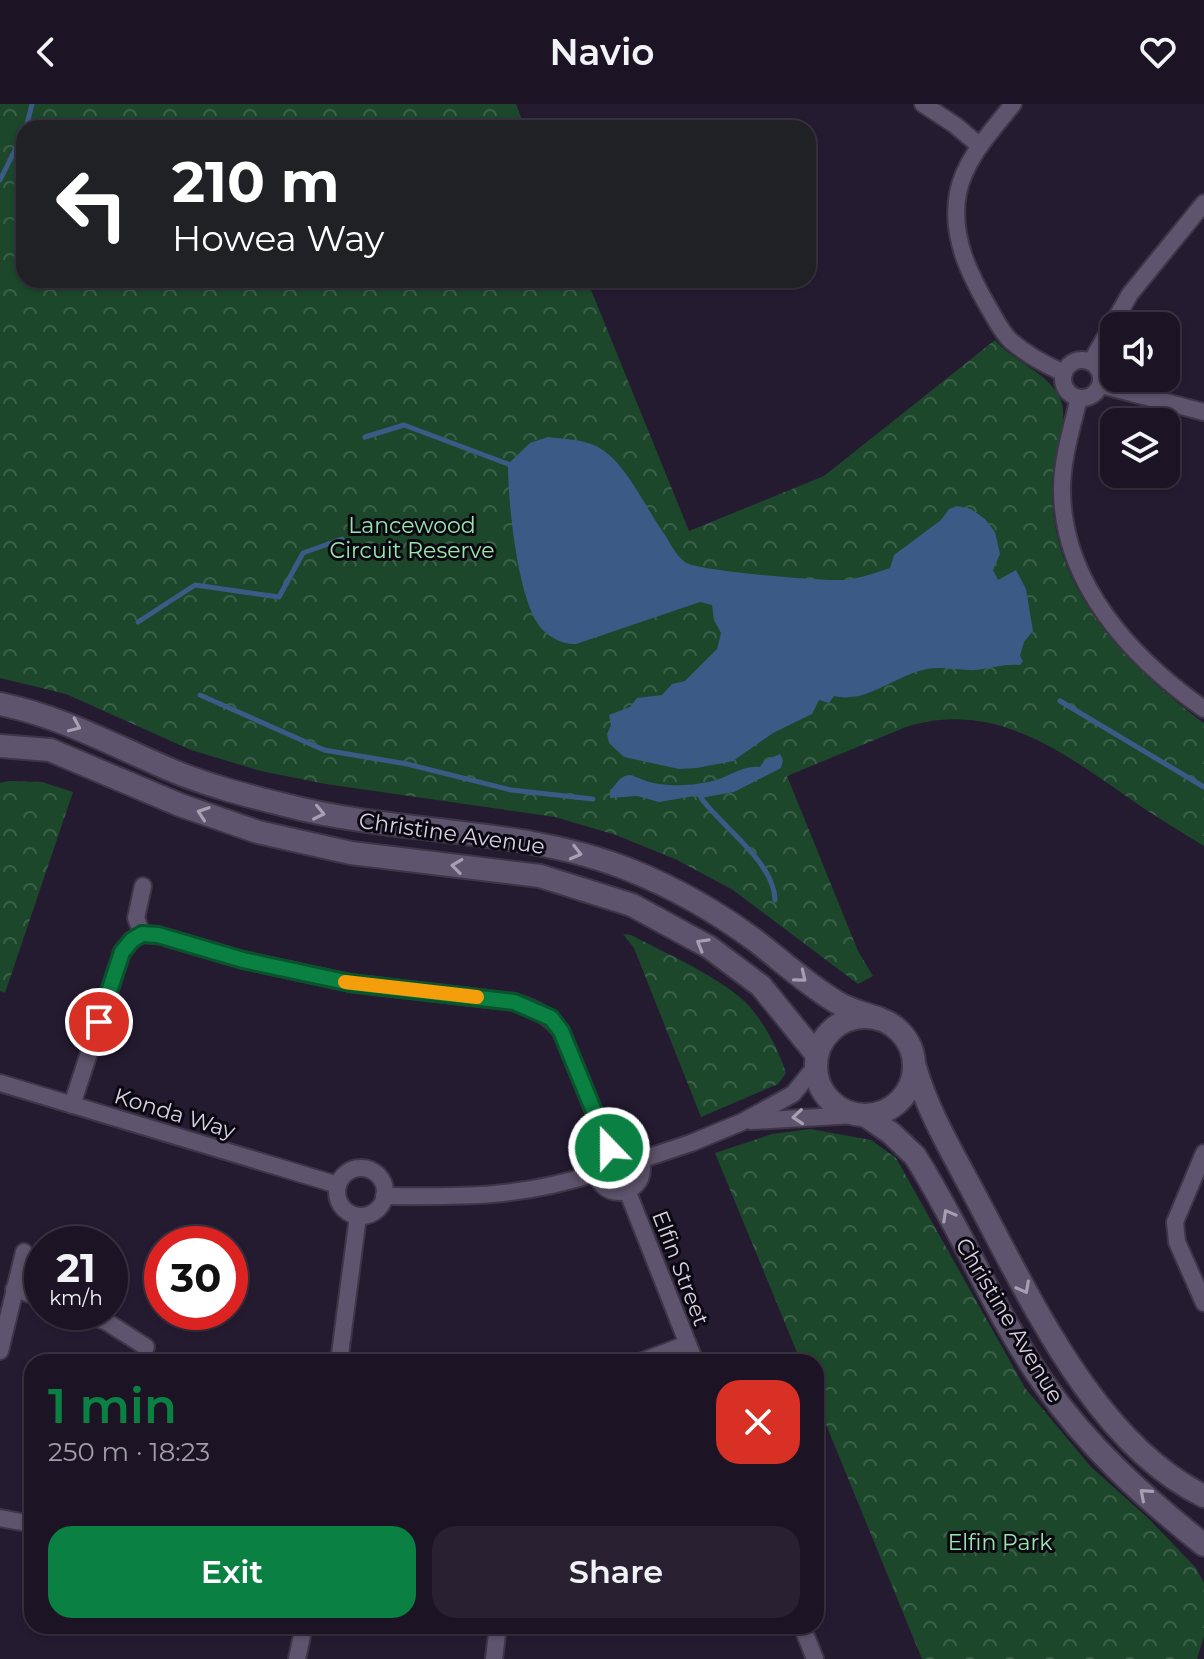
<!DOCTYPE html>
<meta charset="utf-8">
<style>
:root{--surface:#1c1425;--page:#292132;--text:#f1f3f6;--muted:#a09ea7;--line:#3a3342;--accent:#0b8043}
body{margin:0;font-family:Montserrat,sans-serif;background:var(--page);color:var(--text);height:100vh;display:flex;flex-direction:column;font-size:30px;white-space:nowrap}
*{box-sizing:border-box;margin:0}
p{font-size:26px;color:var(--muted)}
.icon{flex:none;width:44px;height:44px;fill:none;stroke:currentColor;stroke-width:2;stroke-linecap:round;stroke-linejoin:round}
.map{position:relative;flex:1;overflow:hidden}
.drawer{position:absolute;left:24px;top:1250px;width:800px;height:280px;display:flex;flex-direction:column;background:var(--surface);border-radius:24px;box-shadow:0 2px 6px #0004,0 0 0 2px var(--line)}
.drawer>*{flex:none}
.hud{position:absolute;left:16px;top:16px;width:800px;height:168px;border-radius:24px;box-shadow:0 2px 6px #0004,0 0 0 2px var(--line);background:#202124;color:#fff;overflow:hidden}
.fabs{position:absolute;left:1100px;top:208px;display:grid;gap:16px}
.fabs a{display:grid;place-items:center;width:80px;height:80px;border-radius:16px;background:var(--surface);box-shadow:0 2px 6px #0004,0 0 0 2px var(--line);font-size:40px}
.speed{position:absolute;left:24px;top:1122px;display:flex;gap:16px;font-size:40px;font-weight:700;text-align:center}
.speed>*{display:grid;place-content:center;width:104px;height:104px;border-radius:50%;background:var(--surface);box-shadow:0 2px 6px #0004,0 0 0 2px var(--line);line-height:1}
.speed small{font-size:20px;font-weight:400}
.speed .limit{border:12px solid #d22;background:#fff;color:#111}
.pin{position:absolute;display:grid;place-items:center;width:68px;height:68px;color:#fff;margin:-34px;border:4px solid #fff;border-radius:50%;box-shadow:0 2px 8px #0007}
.me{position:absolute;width:88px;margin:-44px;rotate:338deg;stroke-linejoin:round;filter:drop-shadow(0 0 6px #0008)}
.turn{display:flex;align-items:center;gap:28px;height:168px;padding:0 24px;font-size:36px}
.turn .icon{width:104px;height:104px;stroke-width:2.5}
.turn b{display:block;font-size:56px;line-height:68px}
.round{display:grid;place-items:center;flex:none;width:84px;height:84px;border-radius:24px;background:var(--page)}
.head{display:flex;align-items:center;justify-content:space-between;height:136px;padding:0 24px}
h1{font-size:48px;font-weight:600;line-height:60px;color:var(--accent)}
.action{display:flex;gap:16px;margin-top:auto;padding:16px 24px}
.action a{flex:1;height:92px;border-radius:24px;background:var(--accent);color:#fff;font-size:32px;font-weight:600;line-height:92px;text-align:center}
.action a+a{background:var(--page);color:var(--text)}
header{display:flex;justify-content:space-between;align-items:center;height:104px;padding:0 24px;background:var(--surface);font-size:36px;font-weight:600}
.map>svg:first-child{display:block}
.park{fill:url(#park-crowns)}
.water{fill:#3c5a86}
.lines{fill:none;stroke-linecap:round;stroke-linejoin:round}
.stream{stroke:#3c5a86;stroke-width:5}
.minor-casing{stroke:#3e3648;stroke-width:20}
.secondary-casing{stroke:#3e3648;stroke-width:26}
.minor{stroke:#5e546d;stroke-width:16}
.secondary{stroke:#5e546d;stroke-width:22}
.oneway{stroke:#a79fb2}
.route-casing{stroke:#07532c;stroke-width:20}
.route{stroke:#0b8043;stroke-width:14}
.slow{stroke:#f59e0b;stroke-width:14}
.labels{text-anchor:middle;stroke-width:6;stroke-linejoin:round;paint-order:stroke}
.park-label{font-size:22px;fill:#98e5ad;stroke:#0c0811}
.street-label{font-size:22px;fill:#d7d1e0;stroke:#0c0811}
</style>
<header><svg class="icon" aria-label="back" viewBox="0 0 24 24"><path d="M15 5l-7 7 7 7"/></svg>Navio<svg class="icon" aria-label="heart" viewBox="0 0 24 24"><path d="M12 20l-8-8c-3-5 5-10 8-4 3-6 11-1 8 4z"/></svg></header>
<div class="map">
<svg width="1204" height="1555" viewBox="0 0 1204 1555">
<defs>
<pattern id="park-crowns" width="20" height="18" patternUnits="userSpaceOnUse" patternTransform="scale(2)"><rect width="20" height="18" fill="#1c472b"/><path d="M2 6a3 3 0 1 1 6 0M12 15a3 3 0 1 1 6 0" fill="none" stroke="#3c6049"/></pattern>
</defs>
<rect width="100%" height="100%" fill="#251b31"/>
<!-- park -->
<g class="park">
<path d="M 0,0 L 516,0 L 525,24 L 24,24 L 24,176 L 587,176 L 689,427 L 824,372 L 995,236 C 1014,259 1050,268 1061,297 C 1069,316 1052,359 1052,382 C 1050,485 1126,561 1204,619 L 1204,742 C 1178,726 1151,710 1126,692 C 1059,645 992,596 906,623 L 787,672 L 858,847 L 873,872 L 858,880 L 733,786 L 677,756 L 616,731 L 555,713 L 326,680 L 261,667 L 191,646 L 66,590 L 0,574 Z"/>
<path d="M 8,677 L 42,678 L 73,688 L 5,889 L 0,887 L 0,679 Z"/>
<path d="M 623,830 L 631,831 C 665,849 725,875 750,903 C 766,922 778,945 786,969 L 778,980 L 701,1013 L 634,844 Z"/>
<path d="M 810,1025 L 871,1036 L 896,1054 L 1025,1284 L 1091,1363 L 1149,1415 L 1196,1464 L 1204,1479 L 1204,1532 L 1197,1555 L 922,1555 L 816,1296 L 816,1258 L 801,1258 L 715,1049 L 772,1030 Z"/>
</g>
<!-- water -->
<g class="water">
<path d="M 548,333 C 563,335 582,335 596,342 C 625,356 645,403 663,428 C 670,438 675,451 685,458 C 695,467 823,477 842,476 C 859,475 875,469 890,464 L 894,451 L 941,416 L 949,405 L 957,402 L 971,405 L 985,415 L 995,428 L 1000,450 L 993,466 L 998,476 L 1016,466 L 1026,485 L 1033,527 L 1024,538 L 1020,552 L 1023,557 L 1020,561 C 1004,560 992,564 977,566 C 961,567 943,562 927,565 C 895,571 867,600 834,592 L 829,599 L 819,596 L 812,610 L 773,629 L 733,657 L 697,664 L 679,665 L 624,653 L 609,639 L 607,630 L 611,621 L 609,611 L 630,603 L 637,594 L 662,591 L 672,580 L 685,577 L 717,545 L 721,529 L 714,516 L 712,501 L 700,498 L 576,540 C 562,541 546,532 538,520 C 517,489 508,398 508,360 L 530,339 Z"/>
<path d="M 780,650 L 783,656 L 781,664 L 734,688 L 701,694 L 695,692 L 659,698 L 637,692 L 610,694 L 610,686 C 615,683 617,676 623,673 C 631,669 638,674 646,677 C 665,683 689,682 708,678 C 727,675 741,661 760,663 L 764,657 Z"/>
</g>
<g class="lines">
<!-- stream -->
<g class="stream">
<path d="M 26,24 L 32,0"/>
<path d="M 0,76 L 24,28"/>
<path d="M 365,333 L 404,321 L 508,360"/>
<path d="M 138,518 L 195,481 L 279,493 L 303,449 L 342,435"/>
<path d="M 200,591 L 324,646 L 407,660 L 511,686 L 593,695"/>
<path d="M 1060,597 L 1204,683"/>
<path d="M 701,694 C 723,724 774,758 775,796"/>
</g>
<defs>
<g id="minor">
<path d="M 923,0 L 955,21 L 980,42"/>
<path d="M 1013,0 C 992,27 965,54 958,89 C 950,132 969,170 990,206 C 996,216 1002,229 1011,237 C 1026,250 1046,261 1064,269"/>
<circle cx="1082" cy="275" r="19"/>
<path d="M 1091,258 L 1130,190 L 1204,99"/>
<path d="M 1101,281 L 1204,308"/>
<path d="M 1079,294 C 1072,323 1062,355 1062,385 C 1062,479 1131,554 1204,605"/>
<path d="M 142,830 L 158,831 L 243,856 L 350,879 L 514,898 C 534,904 548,911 561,927 L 609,1044"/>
<path d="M 0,979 L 338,1081"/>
<path d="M 72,1001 L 122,848 L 132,836 L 142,830 L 136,814 L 143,782"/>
<path d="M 751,1017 L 855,1011"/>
<circle cx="619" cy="1065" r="23"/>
<path d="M 1204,1049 L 1175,1118 L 1177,1138 L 1204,1199"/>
<path d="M 640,1056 L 691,1039 L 742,1018 L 793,990 L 815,963"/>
<circle cx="361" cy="1088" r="24"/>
<path d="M 627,1086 L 695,1258"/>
<path d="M 384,1092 C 464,1093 519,1094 596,1069"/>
<path d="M 14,1185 L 42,1194"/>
<path d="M 81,1208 L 107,1218 L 146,1243"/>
<path d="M 0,1247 L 24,1148"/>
<path d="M 339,1258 L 358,1112"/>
<path d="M 640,1258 L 687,1240"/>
<path d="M 0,1414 L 32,1420"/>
<path d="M 802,1522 L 815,1555"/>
<path d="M 297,1555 L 304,1522"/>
<path d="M 494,1555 L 498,1522"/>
</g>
<g id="secondary">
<path d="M 0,600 C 59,612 109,639 164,663 C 202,680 244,691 285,701 C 398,731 520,722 630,766 C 675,784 717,808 756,837 C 783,858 809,882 838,899 C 850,906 865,910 878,914"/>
<path d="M 0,642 L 50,646 L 180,701 L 258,728 L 351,749 L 540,772 L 632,801 L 709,843 L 761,882 L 817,951"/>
<circle cx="865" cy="962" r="49"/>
<path d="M 915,963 C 929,1012 957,1056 980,1101 C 1033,1200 1098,1341 1204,1392"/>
<path d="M 866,1012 L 891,1029 L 915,1052 C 962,1126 994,1209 1045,1281 C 1088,1343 1145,1394 1204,1441"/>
</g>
</defs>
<!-- minor casing -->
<use href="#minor" class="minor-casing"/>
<!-- secondary casing -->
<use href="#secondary" class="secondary-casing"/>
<!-- minor -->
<use href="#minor" class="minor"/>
<!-- secondary -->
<use href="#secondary" class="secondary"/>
</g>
<!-- one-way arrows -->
<defs><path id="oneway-chevron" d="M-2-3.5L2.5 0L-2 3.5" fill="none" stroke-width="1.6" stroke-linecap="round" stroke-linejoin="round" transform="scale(2)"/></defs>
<g class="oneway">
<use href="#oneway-chevron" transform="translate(75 622) rotate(24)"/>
<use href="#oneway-chevron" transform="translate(203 709) rotate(-161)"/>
<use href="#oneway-chevron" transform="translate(319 709) rotate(12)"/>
<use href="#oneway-chevron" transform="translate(576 749) rotate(14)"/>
<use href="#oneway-chevron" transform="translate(457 762) rotate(-173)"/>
<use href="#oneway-chevron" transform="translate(702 840) rotate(-150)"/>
<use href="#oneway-chevron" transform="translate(801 873) rotate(39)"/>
<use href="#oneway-chevron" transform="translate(798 1013) rotate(175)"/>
<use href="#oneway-chevron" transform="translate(948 1111) rotate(-119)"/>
<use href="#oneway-chevron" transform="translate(1024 1184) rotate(62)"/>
<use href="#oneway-chevron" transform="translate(1145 1390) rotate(-139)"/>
</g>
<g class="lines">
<defs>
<path id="route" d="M 99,918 L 122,848 L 132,836 L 142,830 L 158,831 L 243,856 L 350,879 L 514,898 L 551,914 L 561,927 L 609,1044"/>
</defs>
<!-- route casing -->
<use href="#route" class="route-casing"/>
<!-- route -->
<use href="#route" class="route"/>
<!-- slow -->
<path class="slow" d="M 345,878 L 477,893"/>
</g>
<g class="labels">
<!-- park labels -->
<g class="park-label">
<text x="412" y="429">Lancewood<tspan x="412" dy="25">Circuit Reserve</tspan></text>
<text x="1000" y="1446">Elfin Park</text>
</g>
<!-- street labels -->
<g class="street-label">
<text transform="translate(452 729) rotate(8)" y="8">Christine Avenue</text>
<text transform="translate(175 1009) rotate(17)" y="8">Konda Way</text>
<text transform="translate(681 1164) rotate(69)" y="8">Elfin Street</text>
<text transform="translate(1010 1216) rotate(59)" y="8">Christine Avenue</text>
</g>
</g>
</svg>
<div class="fabs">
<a><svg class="icon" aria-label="sound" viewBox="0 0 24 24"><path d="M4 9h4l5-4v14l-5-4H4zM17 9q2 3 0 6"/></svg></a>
<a><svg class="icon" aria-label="layers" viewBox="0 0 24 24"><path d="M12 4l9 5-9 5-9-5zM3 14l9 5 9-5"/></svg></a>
</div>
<div class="speed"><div>21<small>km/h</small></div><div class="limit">30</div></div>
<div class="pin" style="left:99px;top:918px;background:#d93025"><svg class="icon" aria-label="arrive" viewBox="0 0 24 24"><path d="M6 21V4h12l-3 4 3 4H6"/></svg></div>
<svg class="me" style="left:609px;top:1044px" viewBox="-20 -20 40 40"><circle r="17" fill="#0b8043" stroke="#fff" stroke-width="3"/><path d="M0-11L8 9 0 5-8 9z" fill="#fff"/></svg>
<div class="hud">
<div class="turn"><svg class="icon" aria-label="left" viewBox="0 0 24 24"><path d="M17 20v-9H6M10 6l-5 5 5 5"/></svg><div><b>210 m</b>Howea Way</div></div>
</div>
<section class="drawer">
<div class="head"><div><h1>1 min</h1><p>250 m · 18:23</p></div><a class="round" style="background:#d93025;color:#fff"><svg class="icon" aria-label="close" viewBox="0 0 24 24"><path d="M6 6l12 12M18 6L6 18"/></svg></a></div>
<div class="action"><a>Exit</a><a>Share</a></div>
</section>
</div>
